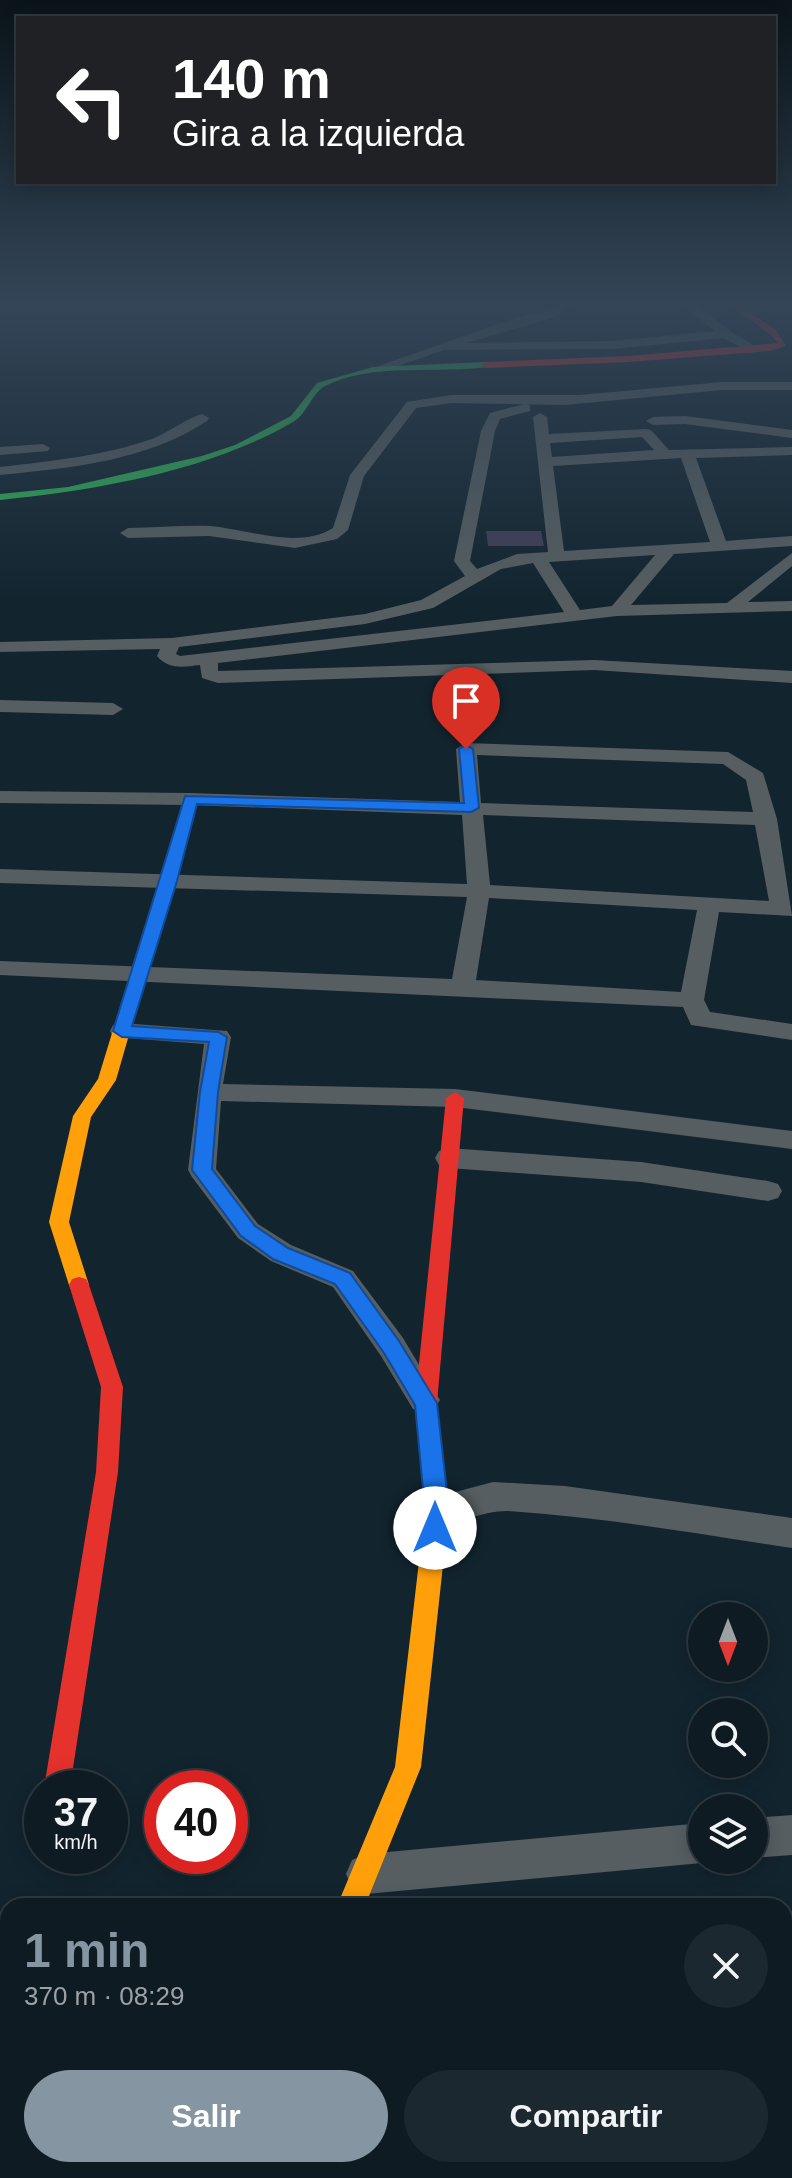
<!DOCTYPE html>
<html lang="es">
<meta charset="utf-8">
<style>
:root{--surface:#0e1b22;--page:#1c282f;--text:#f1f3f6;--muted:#9ba1a5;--line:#2e3940;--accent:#8596a2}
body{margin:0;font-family:Arial,sans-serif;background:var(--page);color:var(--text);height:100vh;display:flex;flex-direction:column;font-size:30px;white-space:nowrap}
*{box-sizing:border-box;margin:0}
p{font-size:26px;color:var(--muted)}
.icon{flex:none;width:44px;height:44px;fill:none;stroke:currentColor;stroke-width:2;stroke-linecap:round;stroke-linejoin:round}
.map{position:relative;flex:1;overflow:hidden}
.sheet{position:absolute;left:0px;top:1898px;width:792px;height:280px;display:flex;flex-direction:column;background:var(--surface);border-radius:24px 24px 0 0;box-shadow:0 4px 20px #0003,0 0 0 2px var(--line)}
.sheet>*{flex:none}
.hud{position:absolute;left:16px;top:16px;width:760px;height:168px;border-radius:0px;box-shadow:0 4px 20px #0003,0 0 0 2px var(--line);background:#202124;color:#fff;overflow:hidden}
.needle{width:52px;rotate:180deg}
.buttons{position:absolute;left:688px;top:1602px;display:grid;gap:16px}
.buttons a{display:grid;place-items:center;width:80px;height:80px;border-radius:50%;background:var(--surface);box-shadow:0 4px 20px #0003,0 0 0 2px var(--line);font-size:40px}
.speed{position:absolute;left:24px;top:1770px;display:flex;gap:16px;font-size:40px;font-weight:700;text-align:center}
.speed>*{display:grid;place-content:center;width:104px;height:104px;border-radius:50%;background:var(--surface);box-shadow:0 4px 20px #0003,0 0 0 2px var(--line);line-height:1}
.speed small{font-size:20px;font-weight:400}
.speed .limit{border:12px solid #d22;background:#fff;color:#111}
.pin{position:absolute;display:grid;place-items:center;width:68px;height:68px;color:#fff;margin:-82px -34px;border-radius:50% 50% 50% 0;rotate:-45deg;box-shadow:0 0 8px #0007}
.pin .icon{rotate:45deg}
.me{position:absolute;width:88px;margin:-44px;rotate:0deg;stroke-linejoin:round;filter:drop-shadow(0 0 6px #0008)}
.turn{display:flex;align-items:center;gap:28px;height:168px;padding:0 24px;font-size:36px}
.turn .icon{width:104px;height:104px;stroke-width:2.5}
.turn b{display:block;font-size:56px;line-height:68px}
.round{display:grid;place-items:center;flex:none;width:84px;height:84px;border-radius:42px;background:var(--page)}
.summary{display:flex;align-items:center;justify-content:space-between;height:136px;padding:0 24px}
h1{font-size:48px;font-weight:700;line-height:60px;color:var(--accent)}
.button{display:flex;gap:16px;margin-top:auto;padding:16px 24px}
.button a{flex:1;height:92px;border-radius:48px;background:var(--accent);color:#fff;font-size:32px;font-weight:700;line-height:92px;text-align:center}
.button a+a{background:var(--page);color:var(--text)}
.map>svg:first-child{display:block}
.green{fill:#403e58}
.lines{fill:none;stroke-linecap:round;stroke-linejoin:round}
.street{fill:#565e61;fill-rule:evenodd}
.fast{fill:#30b455;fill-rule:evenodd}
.slow{fill:#ff9f0a;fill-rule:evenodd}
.jam{fill:#e5322d;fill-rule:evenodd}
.route{fill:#1a73e8;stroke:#114b97;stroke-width:2}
</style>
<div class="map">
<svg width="792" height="2178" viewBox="0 0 792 2178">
<rect width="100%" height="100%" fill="#12242e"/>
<!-- green -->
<path class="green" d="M 486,531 L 541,531 L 544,546 L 488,546 Z"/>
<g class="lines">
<!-- street -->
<g class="street">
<path d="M 563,301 L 576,301 L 552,318 L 466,343 L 613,341 L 715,331 L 678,301 L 691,301 L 730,331 L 761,350 L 751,353 L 724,338 L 613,349 L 444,350 L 381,372 L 370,369 L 515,318 L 544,312 Z"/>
<path d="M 722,382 L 792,382 L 792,390 L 722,390 L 564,405 L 451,403 L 416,408 L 364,476 L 348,530 L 337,539 L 295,548 L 209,536 L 128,538 L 120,533 L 128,528 C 155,528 183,525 210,526 C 248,529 298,550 333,528 L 350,475 L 407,402 L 451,395 L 580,395 Z"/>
<path d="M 525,404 L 530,405 L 530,411 L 500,419 L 495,431 L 470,561 L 477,569 L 517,554 L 548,552 L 533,417 L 540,413 L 547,417 L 549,434 L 646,429 L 651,430 L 669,450 L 792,447 L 792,455 L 696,458 L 726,541 L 792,536 L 792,546 L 674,554 L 631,605 L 727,603 L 792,553 L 792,566 L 748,602 L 792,601 L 792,611 L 617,616 L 218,663 L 218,671 L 594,660 L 792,671 L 792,683 L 594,670 L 218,683 L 202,678 L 200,665 C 183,667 169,670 157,656 L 160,649 L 0,652 L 0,642 L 172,638 L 365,614 L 421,600 L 465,576 L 454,561 L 481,431 L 490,413 ZM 642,437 L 654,450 L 552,457 L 550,443 ZM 681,458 L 710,542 L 564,551 L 553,466 ZM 655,555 L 612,606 L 580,610 L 549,562 ZM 533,563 L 564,612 L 180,656 L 176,654 L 179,647 L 365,624 L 433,608 L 501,569 Z"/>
<path d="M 202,414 L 209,418 L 207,421 C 147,461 70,468 0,475 L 0,467 C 51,461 103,456 152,439 C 170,432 185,419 202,414 Z"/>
<path d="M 685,416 L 792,430 L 792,438 L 685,424 L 653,425 L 646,421 L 653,417 Z"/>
<path d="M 43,444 L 50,448 L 48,451 L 0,455 L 0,447 Z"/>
<path d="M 0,700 L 113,703 L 123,709 L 113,715 L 0,712 Z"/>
<path d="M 466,743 L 728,752 L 763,773 L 777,819 L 792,916 L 719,912 L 704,1000 L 710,1012 L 792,1024 L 792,1040 L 691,1025 L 683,1007 L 0,975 L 0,961 L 452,979 L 467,897 L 0,883 L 0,869 L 467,884 L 462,815 L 190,805 L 0,803 L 0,791 L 190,793 L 460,802 L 456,749 ZM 477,755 L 723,764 L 746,780 L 753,812 L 481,803 ZM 483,815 L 755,825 L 769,901 L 490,885 ZM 489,898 L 697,910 L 681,992 L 476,980 Z"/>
<path d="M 122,1023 L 227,1031 L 231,1037 L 223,1084 L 455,1089 L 792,1131 L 792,1149 L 455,1107 L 221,1101 L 216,1169 L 258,1224 L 291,1245 L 353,1271 L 403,1338 L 440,1400 L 435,1409 L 424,1413 L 413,1409 L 381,1356 L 333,1287 L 271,1261 L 238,1238 L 192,1177 L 188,1170 L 204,1044 L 113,1037 L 110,1031 L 113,1025 Z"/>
<path d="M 449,1148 L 641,1162 L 768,1181 L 778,1184 L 782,1191 L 778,1198 L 768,1201 L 641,1182 L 449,1168 L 439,1165 L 435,1158 L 439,1151 Z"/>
<path d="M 493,1482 L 565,1486 L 792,1518 L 792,1548 C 698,1534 603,1517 508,1511 C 480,1510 451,1530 425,1520 L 420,1510 L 425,1500 Z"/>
<path d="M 792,1815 L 792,1855 L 754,1858 L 754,1818 Z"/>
<path d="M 702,1823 L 702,1860 L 709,1860 L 702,1863 L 366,1894 L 352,1888 L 346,1874 L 352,1860 L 366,1854 Z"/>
<path d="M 792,2068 L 792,2116 L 784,2119 L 784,2071 Z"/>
<path d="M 189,2170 L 237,2170 L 234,2178 L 186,2178 Z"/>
<path d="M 674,2170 L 725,2170 L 722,2178 L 671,2178 Z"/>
</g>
<!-- fast -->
<g class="fast">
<path d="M 485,362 L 488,367 C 438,374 372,362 325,386 C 312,393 307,414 293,422 C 209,471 96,490 0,500 L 0,494 L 68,487 L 202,456 L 235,445 L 291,416 L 317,383 L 373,367 Z"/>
<path d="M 190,795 L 197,799 L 177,881 L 154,948 L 152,951 L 140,951 L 138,948 L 161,881 L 183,799 Z"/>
</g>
<!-- slow -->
<g class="slow">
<path d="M 146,943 L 154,948 L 116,1080 L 91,1117 L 69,1222 L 89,1285 L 86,1291 L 79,1293 L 72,1291 L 69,1285 L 49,1222 L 73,1116 L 98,1079 L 138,948 Z"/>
<path d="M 430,1431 L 438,1433 L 441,1440 L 449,1510 L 421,1767 L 365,1906 L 337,1906 L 395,1767 L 425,1510 L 419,1440 L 422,1433 Z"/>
</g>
<!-- jam -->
<g class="jam">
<path d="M 724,301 L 733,301 L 776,330 L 786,346 L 770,351 L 628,362 L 485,368 L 481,365 L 485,362 L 628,356 L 778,343 L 770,334 Z"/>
<path d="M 455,1092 L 464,1098 L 437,1403 L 441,1440 L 438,1447 L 430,1449 L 422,1447 L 415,1403 L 446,1098 Z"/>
<path d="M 79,1277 L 86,1279 L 89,1285 L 123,1387 L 118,1472 L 70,1788 L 44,1788 L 96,1472 L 101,1387 L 69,1285 L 72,1279 Z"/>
</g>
</g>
<!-- sky -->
<linearGradient id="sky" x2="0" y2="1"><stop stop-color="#0a1419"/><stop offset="0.5" stop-color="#334557"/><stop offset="1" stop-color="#334557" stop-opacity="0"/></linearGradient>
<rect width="792" height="605" fill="url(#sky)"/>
<!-- route -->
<path class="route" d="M 466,745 L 473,749 L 479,808 L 471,812 L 197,804 L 177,881 L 132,1026 L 218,1032 L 227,1037 L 218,1092 L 212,1169 L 255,1226 L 288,1248 L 350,1273 L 399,1341 L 437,1403 L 449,1510 L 444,1535 L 435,1538 L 427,1535 L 423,1528 L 425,1510 L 415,1405 L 384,1353 L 335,1284 L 273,1259 L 241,1236 L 192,1170 L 200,1092 L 209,1042 L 122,1037 L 113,1031 L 185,796 L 464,803 L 459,749 Z"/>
</svg>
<div class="buttons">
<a><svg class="needle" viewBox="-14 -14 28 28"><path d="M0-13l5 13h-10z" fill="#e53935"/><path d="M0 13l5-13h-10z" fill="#9ba1a5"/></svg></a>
<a><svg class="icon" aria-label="search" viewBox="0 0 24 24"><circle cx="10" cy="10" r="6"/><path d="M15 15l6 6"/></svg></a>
<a><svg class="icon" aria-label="layers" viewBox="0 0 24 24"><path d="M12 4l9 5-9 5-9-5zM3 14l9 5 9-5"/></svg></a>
</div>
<div class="speed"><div>37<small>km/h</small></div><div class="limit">40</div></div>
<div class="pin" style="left:466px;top:749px;background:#d93025"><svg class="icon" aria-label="arrive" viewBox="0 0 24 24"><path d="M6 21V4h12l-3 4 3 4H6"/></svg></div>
<svg class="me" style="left:435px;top:1528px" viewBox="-20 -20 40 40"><circle r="19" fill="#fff"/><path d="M0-13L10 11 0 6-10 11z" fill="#1a73e8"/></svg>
<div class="hud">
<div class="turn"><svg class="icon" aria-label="left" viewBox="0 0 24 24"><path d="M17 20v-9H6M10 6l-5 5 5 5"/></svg><div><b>140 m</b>Gira a la izquierda</div></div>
</div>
<section class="sheet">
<div class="summary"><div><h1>1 min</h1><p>370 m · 08:29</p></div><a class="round"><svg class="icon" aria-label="close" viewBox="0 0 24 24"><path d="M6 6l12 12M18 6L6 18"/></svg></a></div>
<div class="button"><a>Salir</a><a>Compartir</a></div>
</section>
</div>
